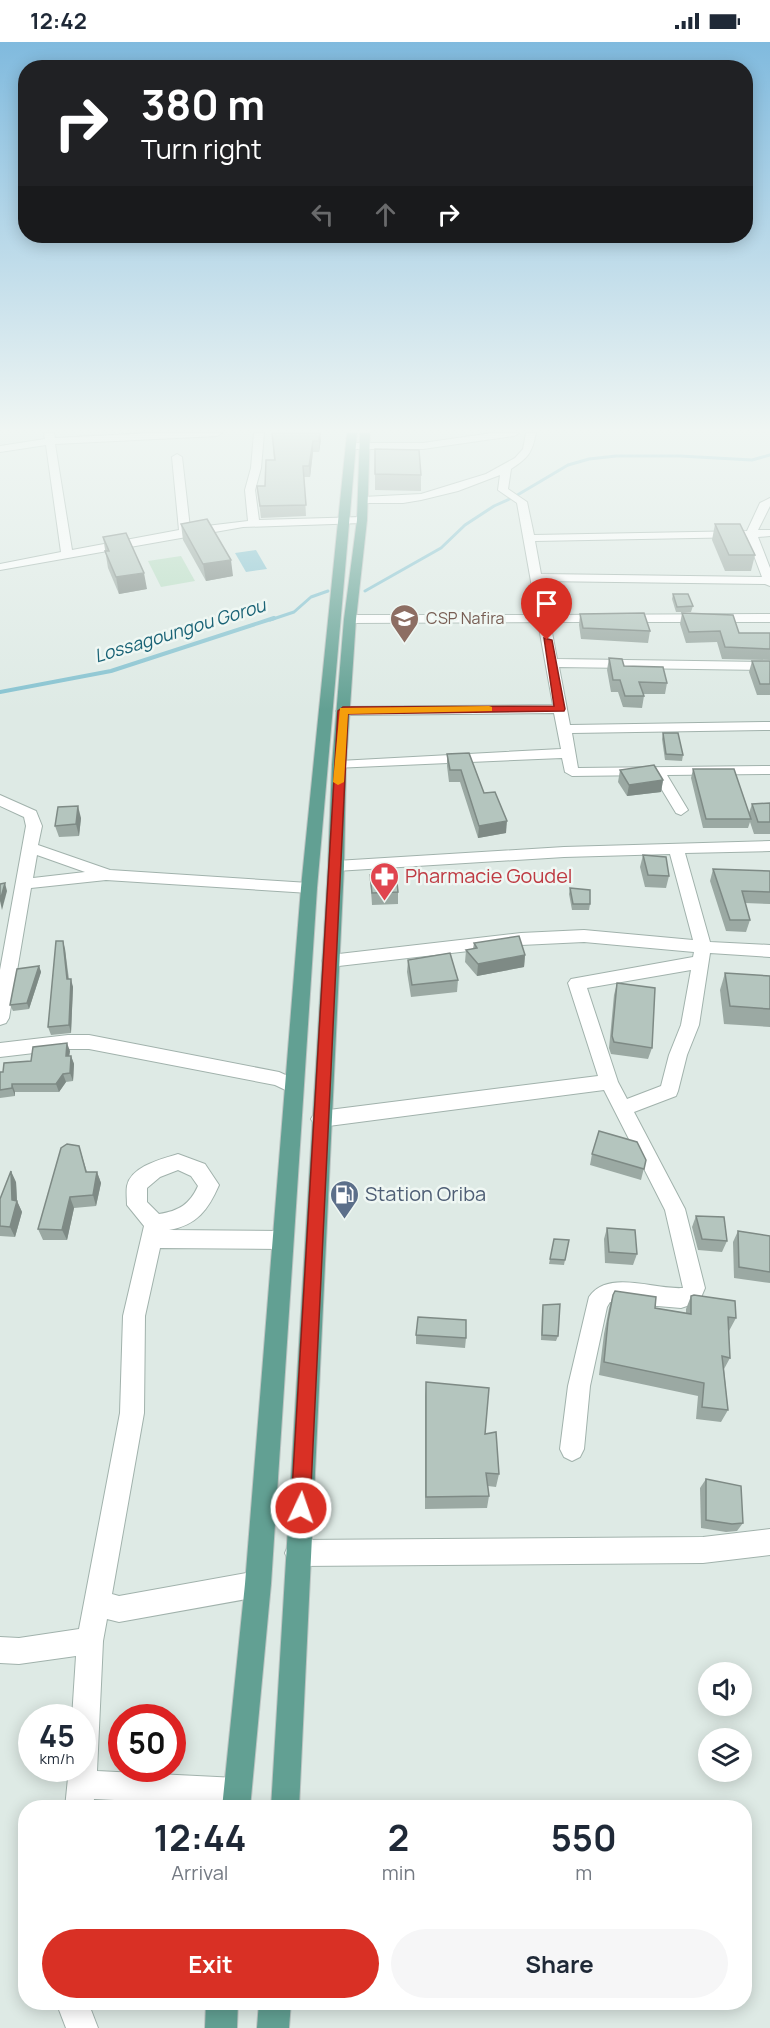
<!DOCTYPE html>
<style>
:root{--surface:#fff;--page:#f6f6f7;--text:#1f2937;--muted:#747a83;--accent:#d93025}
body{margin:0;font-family:Manrope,sans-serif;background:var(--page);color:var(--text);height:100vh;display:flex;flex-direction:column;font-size:22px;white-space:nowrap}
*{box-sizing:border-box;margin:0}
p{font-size:20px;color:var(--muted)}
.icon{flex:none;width:33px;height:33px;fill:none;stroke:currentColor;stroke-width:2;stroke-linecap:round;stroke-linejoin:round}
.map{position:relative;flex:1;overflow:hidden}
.sheet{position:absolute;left:18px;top:1758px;width:734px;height:210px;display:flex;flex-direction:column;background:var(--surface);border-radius:24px;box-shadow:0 3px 15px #0003}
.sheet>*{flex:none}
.guide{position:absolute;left:18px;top:18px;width:735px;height:183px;border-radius:24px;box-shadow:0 3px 15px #0003;background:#202124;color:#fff;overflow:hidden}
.buttons{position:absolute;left:698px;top:1620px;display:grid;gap:12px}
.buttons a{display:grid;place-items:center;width:54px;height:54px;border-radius:50%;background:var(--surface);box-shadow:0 3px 15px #0003;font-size:30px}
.speed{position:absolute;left:18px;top:1662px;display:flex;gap:12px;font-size:30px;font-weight:700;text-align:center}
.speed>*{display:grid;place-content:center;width:78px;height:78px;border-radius:50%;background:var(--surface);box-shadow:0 3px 15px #0003;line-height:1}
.speed small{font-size:15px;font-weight:400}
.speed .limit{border:9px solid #d22;background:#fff;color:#111}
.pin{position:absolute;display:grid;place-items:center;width:51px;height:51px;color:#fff;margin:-62px -26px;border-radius:50% 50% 50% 0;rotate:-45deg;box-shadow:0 0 6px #0007}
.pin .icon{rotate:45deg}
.me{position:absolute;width:66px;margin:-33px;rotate:3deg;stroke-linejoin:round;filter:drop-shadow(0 0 4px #0008)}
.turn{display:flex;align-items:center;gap:21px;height:126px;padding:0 24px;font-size:27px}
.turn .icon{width:78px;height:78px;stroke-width:2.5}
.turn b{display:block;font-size:42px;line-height:51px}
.lanes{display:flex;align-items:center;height:57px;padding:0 24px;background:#0003;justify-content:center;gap:30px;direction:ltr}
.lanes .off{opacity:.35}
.eta{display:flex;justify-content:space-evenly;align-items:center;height:102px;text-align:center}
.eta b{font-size:36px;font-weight:700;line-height:42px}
.action{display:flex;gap:12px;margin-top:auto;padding:12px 24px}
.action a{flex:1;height:69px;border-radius:36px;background:var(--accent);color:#fff;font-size:24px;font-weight:700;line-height:69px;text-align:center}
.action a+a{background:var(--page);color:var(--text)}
.status{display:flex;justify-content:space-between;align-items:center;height:42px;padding:0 30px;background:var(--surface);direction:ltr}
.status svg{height:16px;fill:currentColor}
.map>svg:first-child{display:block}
.green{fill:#b7dcc2}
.water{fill:#85c2d0}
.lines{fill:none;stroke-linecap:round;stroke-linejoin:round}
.stream-far1{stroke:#85c2d0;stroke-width:3}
.stream{stroke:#85c2d0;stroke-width:4}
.minor-casing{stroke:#a1b2ac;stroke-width:2}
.major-casing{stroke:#bcc4c2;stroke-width:2}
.minor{fill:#fff;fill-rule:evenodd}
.major{fill:#62a093;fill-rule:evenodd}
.wall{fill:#9ba9a3}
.shaded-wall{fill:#7e8a85}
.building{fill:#b4c5be;stroke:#7e8a85;stroke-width:1.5}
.route{fill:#d93025;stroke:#8d1f18;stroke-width:1.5}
.slow{fill:#f59e0b}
.labels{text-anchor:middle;stroke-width:5;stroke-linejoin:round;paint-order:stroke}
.far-education-label{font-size:16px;fill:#785e54;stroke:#eff7f3;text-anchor:start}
.far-water-label{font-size:18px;font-style:italic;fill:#1a6376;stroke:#eff7f3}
.health-label{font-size:20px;fill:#be3a42;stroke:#eff7f3;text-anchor:start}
.service-label{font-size:20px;fill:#4e5e75;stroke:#eff7f3;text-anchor:start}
</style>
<div class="status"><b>12:42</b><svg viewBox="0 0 49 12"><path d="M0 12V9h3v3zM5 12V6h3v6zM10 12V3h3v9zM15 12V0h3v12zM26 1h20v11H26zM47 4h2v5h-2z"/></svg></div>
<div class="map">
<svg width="770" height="1986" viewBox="0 0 770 1986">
<rect width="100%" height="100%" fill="#deeae5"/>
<!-- green -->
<path class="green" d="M 181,514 L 195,539 L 161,545 L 148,519 Z"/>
<!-- water -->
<path class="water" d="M 256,508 L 267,527 L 246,530 L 235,511 Z"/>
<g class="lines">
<!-- stream-far1 -->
<g class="stream-far1">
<path d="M 365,549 L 441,506 L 465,483 L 494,464 L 514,455 L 568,423 L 589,417 L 616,414 L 680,414 L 752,418 L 770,413"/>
<path d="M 270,578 L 294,570 L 311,555 L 328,549"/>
</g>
<!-- stream -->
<path class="stream" d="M 0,650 L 111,629 L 274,576"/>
<defs>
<g id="minor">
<path d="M 44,391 L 54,391 L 55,396 L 152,391 L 222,391 L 217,394 L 55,402 L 72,508 L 179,488 L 172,415 L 177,412 L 182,415 L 190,486 L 248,479 L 245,448 L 251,426 L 254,391 L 264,391 L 261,426 L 255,448 L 259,478 L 362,475 L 367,478 L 362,481 L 243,485 L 0,528 L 0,522 L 61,510 L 46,403 L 0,410 L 0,404 L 45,397 Z"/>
<path d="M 492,391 L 519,391 L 514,394 L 423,407 L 352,407 L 347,404 L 352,401 L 423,401 Z"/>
<path d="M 526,391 L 536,391 C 532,411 528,416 511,427 L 508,447 L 527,460 L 534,493 L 747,489 L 760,461 L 770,456 L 770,464 L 758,488 L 770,488 L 770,494 L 758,495 L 770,526 L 770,544 L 765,542 L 542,539 L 549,573 L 770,572 L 770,580 L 550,580 L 557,617 L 770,620 L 770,628 L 559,625 L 570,683 L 770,680 L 770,688 L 572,691 L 578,726 L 770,724 L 770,732 L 667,733 L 688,768 L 681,773 L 676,771 L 653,733 L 572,734 L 565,730 L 562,716 L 334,726 L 332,723 L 339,719 L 561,707 L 554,671 L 343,673 L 336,669 L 343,665 L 553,663 L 538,580 L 350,581 L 344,577 L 350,573 L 537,573 L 517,461 L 498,448 L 500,433 L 458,449 L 421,458 L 403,461 L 363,461 L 358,458 L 363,455 L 421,452 L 486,432 L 515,416 L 523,407 ZM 747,495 L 762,535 L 541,532 L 535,499 Z"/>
<path d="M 0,753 L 36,769 L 42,784 L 38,803 L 110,828 L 309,841 L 315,842 L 317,846 L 315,850 L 309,851 L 106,838 L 31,846 L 9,976 L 6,981 L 0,983 L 0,928 L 26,784 L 24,775 L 0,764 ZM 37,813 L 85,830 L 33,836 Z"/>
<path d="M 770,799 L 770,809 L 685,811 L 710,900 L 770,903 L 770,915 L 710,911 L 699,983 L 687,1013 L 678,1049 L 676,1054 L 634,1070 L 685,1167 L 705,1246 L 699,1260 L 681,1266 L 610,1260 L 607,1265 L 590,1344 L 584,1407 L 580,1415 L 572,1419 L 564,1415 L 560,1407 L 568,1344 L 589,1255 C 608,1227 654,1248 683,1246 L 665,1168 L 604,1048 L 321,1085 L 314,1082 L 311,1077 L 314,1072 L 321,1069 L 598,1034 L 568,941 L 571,937 L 693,915 L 694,910 L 584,900 L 521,903 L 330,925 L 324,923 L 322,919 L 324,915 L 330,913 L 521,891 L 584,888 L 693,898 L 670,812 L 564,815 L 336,829 L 328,824 L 336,819 L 564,805 ZM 691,928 L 681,983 L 669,1013 L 661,1044 L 627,1057 L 618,1040 L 587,946 Z"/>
<path d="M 68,993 L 89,993 L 279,1030 L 301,1040 L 303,1045 L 301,1050 L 294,1052 L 275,1043 L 89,1007 L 68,1007 L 0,1015 L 0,1001 Z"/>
<path d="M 178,1112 L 205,1122 L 219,1143 C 208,1168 197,1183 169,1188 L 283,1189 L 290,1192 L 293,1198 L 290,1204 L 283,1207 L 160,1206 L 145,1274 L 144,1371 L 112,1552 L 119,1554 L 258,1529 L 267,1533 L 271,1542 L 267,1551 L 258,1555 L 119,1580 L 107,1577 L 103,1599 L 97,1729 L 237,1736 L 247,1740 L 251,1750 L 247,1760 L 237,1764 L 94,1757 L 93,1766 L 65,1766 L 69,1726 L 82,1726 L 82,1676 L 72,1676 L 76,1614 L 19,1622 L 0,1621 L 0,1595 L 19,1596 L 79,1587 L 120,1371 L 123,1274 L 144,1184 L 127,1163 C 127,1157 126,1150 127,1144 C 131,1124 162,1117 178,1112 ZM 178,1128 L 191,1134 L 198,1144 C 190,1162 179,1169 159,1172 L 147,1160 L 147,1146 L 160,1135 Z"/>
<path d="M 770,1487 L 770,1513 L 703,1521 L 298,1524 L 289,1520 L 285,1511 L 289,1502 L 298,1498 L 703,1495 Z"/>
<path d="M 56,1960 L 88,1960 L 98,1986 L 66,1986 Z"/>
</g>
<g id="major">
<path d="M 347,391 L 357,391 L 317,846 L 271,1542 L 250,1766 L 222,1766 L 245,1542 L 301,846 Z"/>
<path d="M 360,391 L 370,391 L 367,478 L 356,577 L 346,723 L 344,824 L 299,1766 L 271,1766 L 328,824 L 332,723 L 344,577 L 357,478 Z"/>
<path d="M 206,1960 L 238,1960 L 237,1986 L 205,1986 Z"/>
<path d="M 259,1960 L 291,1960 L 289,1986 L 257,1986 Z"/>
</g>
</defs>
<!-- minor casing -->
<use href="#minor" class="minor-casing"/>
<!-- major casing -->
<use href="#major" class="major-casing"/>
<!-- minor -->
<use href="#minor" class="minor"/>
<!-- major -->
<use href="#major" class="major"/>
</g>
<!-- wall -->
<g class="wall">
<path d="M 272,391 L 321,398 L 319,410 L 313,410 L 310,435 L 304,435 L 306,474 L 261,476 L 257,444 L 265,444 L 274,418 Z"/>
<path d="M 375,407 L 421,433 L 421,449 L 375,448 Z"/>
<path d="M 181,482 L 233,534 L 206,539 L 183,498 Z"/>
<path d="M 715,482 L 755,513 L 751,529 L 725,529 L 712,498 Z"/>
<path d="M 103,495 L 147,547 L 119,552 L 108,526 Z"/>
<path d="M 673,552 L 693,564 L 691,570 L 676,570 L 672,557 Z"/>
<path d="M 682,571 L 739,591 L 770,591 L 770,618 L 722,617 L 717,600 L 686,601 L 680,582 Z"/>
<path d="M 580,572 L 650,589 L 648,601 L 581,597 L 579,583 Z"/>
<path d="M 609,616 L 624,624 L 667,641 L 665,652 L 643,652 L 644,654 L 642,666 L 623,665 L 618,650 L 611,650 L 607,628 Z"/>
<path d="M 752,619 L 770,619 L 770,653 L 757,653 L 749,630 Z"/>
<path d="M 663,691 L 683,713 L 682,719 L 665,718 L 662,697 Z"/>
<path d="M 447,712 L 484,751 L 506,791 L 478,796 L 460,740 L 449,740 L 447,724 Z"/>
<path d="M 693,727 L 749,771 L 752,762 L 770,761 L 770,792 L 754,792 L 750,780 L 748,786 L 703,786 L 691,736 Z"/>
<path d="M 620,728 L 663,738 L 661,750 L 627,754 L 618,740 Z"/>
<path d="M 81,776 L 79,794 L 59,795 L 55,784 Z"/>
<path d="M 643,813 L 669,834 L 666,846 L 645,845 L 640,825 Z"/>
<path d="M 713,827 L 770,829 L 770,862 L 745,861 L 750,878 L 746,890 L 726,889 L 710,839 Z"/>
<path d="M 370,833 L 398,850 L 398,862 L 372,863 Z"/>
<path d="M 570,846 L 590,862 L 589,868 L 572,868 L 569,852 Z"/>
<path d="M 474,901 L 525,913 L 524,925 L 477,934 L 465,920 L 466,908 L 473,907 Z"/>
<path d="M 65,907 L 69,937 L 73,945 L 71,991 L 51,993 L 48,985 Z"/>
<path d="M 408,918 L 458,938 L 457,950 L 411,955 L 407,930 Z"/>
<path d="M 39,924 L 41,930 L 29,967 L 13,969 L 10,963 Z"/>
<path d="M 725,931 L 770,934 L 770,985 L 724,982 L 720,948 Z"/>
<path d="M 617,941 L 652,1006 L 648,1017 L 611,1012 L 609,1006 L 614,953 Z"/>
<path d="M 70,1009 L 69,1014 L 71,1014 L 74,1022 L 73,1039 L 66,1040 L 59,1050 L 15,1050 L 15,1054 L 0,1056 L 0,1030 L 3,1030 L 31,1019 Z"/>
<path d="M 79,1104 L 87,1130 L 97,1130 L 101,1141 L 96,1164 L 74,1166 L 67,1198 L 43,1198 L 38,1187 Z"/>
<path d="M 592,1112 L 646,1118 L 641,1138 L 590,1123 Z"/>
<path d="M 16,1140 L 17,1159 L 22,1170 L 15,1195 L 0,1194 L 0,1157 Z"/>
<path d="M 696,1174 L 727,1199 L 722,1210 L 698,1208 L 692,1185 Z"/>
<path d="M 607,1186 L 637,1212 L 633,1223 L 605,1221 L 604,1197 Z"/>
<path d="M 738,1189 L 770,1194 L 770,1241 L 734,1236 L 733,1200 Z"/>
<path d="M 554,1197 L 569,1198 L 564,1223 L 549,1222 Z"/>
<path d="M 613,1253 L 655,1266 L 686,1271 L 686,1267 L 691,1254 L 736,1276 L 729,1289 L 728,1289 L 730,1316 L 724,1327 L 728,1368 L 721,1380 L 696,1377 L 698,1354 L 599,1333 L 604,1292 L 609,1266 Z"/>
<path d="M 543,1263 L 558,1294 L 556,1299 L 541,1298 L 542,1268 Z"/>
<path d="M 416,1293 L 466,1296 L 465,1306 L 416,1302 Z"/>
<path d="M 426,1340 L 485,1392 L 499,1432 L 496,1445 L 488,1444 L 489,1454 L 487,1466 L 425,1467 L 425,1354 Z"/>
<path d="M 706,1437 L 743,1481 L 737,1489 L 726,1490 L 701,1486 L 700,1446 Z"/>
</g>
<!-- shaded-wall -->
<g class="shaded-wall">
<path d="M 320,391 L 321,398 L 319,410 L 319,399 Z"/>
<path d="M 313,399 L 313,410 L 310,435 L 309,424 Z"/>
<path d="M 231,518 L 233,534 L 206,539 L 203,522 Z"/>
<path d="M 144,531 L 147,547 L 119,552 L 116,535 Z"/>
<path d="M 663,738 L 661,750 L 627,754 L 629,743 Z"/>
<path d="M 78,764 L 81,776 L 79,794 L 76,782 Z"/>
<path d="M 507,779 L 506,791 L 478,796 L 479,784 Z"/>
<path d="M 5,841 L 7,849 L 2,868 L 0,859 Z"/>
<path d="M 63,899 L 65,907 L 69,945 L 67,937 Z"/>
<path d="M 525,913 L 524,925 L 477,934 L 478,922 Z"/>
<path d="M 39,924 L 41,930 L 29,967 L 27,961 Z"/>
<path d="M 71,937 L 73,945 L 71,991 L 69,983 Z"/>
<path d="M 67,1001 L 70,1009 L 68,1021 L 66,1014 Z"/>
<path d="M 71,1014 L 74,1022 L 73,1039 L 70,1031 Z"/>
<path d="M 63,1032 L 66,1040 L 59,1050 L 56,1042 Z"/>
<path d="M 12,1042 L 15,1050 L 15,1054 L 12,1046 Z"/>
<path d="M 11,1129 L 16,1140 L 17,1160 L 17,1159 L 22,1170 L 15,1195 L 10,1185 L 12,1158 Z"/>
<path d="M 97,1130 L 101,1141 L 96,1164 L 93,1153 Z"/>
<path d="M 70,1155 L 74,1166 L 67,1198 L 62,1188 Z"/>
</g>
<!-- building -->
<g class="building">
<path d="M 272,391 L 320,391 L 319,399 L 313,399 L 309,424 L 303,424 L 306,463 L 260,464 L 257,444 L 265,444 L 266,418 L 275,418 Z"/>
<path d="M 375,407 L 419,408 L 421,433 L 375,432 Z"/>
<path d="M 207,477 L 231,518 L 203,522 L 181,482 Z"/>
<path d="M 715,482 L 740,482 L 755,513 L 729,513 Z"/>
<path d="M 126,491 L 144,531 L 116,535 L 105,509 L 109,509 L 103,495 Z"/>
<path d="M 673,552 L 688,552 L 693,564 L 677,565 Z"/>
<path d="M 644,571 L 650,589 L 583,586 L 580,572 Z"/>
<path d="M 682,571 L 733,573 L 739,591 L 770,591 L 770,607 L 725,605 L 720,589 L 689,590 Z"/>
<path d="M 609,616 L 622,617 L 624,624 L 663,625 L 667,641 L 639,640 L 644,654 L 625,654 L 620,638 L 613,638 Z"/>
<path d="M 752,619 L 770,619 L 770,642 L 760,642 Z"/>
<path d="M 663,691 L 678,691 L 683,713 L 666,712 Z"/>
<path d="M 469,711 L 484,751 L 495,750 L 507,779 L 479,784 L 461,728 L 450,728 L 447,712 Z"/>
<path d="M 654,723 L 663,738 L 629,743 L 620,728 Z"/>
<path d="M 693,727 L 734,727 L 751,777 L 706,777 Z"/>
<path d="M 770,761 L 770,780 L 758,780 L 752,762 Z"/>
<path d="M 78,764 L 76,782 L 55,784 L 58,765 Z"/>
<path d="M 643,813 L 666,815 L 669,834 L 648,833 Z"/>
<path d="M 713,827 L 770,829 L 770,850 L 742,849 L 750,878 L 730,878 Z"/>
<path d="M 396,831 L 398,850 L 372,851 L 370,833 Z"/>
<path d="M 5,841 L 0,859 L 0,842 Z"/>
<path d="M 570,846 L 590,848 L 590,862 L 573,862 Z"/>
<path d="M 519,894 L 525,913 L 478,922 L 466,908 L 477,906 L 474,901 Z"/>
<path d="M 56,899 L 63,899 L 67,937 L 71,937 L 69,983 L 48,985 Z"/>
<path d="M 450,911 L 458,938 L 412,943 L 408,918 Z"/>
<path d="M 39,924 L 27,961 L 10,963 L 17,927 Z"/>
<path d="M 725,931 L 770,934 L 770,967 L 730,964 Z"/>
<path d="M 617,941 L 655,946 L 652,1006 L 614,1000 L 612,994 Z"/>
<path d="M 67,1001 L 66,1014 L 71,1014 L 70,1031 L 63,1032 L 56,1042 L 12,1042 L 12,1046 L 0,1048 L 0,1030 L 3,1030 L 4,1021 L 31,1019 L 33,1005 Z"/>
<path d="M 599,1089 L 637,1100 L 646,1118 L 644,1127 L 592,1112 Z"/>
<path d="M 67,1102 L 79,1104 L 86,1130 L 97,1130 L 93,1153 L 70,1155 L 62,1188 L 38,1187 L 61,1106 Z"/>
<path d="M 11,1129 L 12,1158 L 17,1159 L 10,1185 L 0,1184 L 0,1157 Z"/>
<path d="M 696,1174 L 724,1175 L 727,1199 L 702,1197 Z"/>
<path d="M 607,1186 L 635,1188 L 637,1212 L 609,1210 Z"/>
<path d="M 738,1189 L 770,1194 L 770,1230 L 739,1225 Z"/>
<path d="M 554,1197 L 569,1198 L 565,1218 L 550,1217 Z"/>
<path d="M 615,1249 L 656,1255 L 655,1266 L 691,1272 L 691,1254 L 694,1253 L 735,1259 L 736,1276 L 728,1275 L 730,1316 L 722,1314 L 728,1368 L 702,1365 L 704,1341 L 604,1320 L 608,1279 L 613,1253 Z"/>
<path d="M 560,1262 L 558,1294 L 542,1293 L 543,1263 Z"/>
<path d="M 418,1275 L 466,1278 L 466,1296 L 416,1293 Z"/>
<path d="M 426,1340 L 489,1346 L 485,1392 L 496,1390 L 499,1432 L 486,1431 L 489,1454 L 426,1455 Z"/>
<path d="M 706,1437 L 741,1444 L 743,1481 L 732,1482 L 706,1478 Z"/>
</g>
<!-- sky -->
<linearGradient id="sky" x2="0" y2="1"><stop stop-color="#80bade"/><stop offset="0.58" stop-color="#f0f6f3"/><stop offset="1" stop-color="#f0f6f3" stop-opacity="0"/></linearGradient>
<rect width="770" height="669" fill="url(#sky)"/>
<!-- route -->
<path class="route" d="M 544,596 L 552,598 L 565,667 L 564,669 L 348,672 L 310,1466 L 307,1472 L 301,1475 L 294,1472 L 291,1466 L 338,669 L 343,665 L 554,664 Z"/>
<!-- slow -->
<path class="slow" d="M 489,664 L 492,665 L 492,669 L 348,672 L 344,740 L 338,743 L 333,740 L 340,666 Z"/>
<!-- icons -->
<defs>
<symbol id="school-pin" viewBox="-11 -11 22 30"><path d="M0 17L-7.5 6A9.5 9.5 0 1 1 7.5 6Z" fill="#8d6e63" stroke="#eff7f3"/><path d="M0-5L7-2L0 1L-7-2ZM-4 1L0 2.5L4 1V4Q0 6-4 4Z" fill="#fff"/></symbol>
<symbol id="pharmacy-pin" viewBox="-11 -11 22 30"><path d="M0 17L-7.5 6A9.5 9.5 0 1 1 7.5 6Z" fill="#e0444e" stroke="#eff7f3"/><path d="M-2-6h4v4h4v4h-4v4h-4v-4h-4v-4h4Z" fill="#fff"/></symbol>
<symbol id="fuel-pin" viewBox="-11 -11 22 30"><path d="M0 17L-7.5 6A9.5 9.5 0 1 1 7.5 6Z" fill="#5c6f8a" stroke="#eff7f3"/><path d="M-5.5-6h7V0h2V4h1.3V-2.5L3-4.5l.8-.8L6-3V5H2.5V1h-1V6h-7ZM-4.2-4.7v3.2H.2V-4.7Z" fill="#fff"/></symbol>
</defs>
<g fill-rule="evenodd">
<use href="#school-pin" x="388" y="560" width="33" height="45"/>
<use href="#pharmacy-pin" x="368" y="818" width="33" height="45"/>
<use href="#fuel-pin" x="328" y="1136" width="33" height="45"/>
</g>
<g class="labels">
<!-- far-education labels -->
<g class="far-education-label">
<text x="426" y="582">CSP Nafira</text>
</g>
<!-- far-water labels -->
<g class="far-water-label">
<text transform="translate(180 589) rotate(-17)" y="6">Lossagoungou Gorou</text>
</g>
<!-- health labels -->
<g class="health-label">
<text x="405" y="841">Pharmacie Goudel</text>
</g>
<!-- service labels -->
<g class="service-label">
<text x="365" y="1159">Station Oriba</text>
</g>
</g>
</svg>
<div class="buttons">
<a><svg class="icon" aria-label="sound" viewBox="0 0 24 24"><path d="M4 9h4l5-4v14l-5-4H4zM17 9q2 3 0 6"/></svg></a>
<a><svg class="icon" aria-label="layers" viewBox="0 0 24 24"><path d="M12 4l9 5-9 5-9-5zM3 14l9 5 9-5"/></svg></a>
</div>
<div class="speed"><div>45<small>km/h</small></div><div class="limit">50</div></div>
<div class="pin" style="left:547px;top:598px;background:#d93025"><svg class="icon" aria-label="arrive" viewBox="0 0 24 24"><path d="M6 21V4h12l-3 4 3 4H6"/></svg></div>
<svg class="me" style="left:301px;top:1466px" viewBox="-20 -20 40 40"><circle r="17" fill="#d93025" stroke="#fff" stroke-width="3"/><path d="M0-11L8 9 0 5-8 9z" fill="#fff"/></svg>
<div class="guide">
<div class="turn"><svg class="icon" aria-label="right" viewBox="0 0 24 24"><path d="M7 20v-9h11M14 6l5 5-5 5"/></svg><div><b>380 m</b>Turn right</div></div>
<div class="lanes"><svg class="icon off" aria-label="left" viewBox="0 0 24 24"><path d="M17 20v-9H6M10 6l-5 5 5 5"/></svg><svg class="icon off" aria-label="ahead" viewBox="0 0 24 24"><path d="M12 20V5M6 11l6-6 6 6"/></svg><svg class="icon" aria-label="right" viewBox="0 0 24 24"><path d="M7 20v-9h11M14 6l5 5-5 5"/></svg></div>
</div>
<section class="sheet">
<div class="eta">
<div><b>12:44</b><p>Arrival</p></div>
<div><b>2</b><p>min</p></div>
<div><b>550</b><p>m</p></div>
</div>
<div class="action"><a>Exit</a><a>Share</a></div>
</section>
</div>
